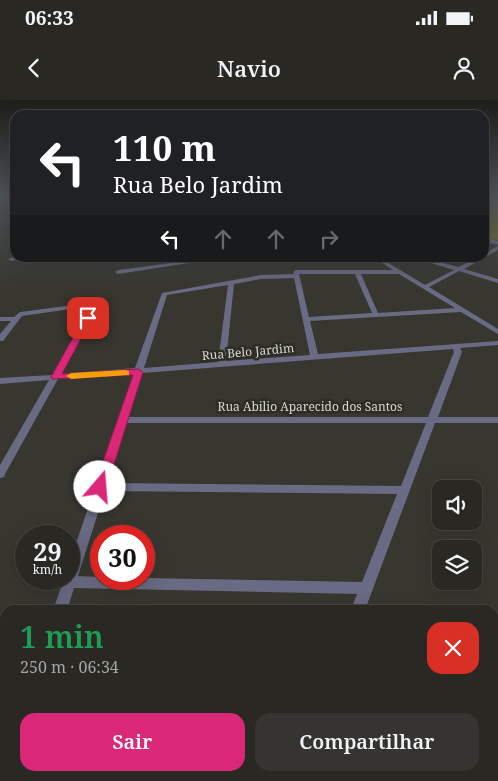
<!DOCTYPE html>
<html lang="pt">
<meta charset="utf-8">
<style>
:root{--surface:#292823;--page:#353430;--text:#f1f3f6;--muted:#a5a6a6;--line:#454441;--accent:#db2777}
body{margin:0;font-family:"Noto Serif",serif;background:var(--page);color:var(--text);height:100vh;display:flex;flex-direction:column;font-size:19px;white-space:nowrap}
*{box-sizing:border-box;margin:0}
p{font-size:16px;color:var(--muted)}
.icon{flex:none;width:28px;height:28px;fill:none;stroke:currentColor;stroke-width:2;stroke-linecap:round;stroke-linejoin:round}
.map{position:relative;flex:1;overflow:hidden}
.side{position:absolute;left:0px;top:505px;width:499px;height:176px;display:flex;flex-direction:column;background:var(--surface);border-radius:15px 15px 0 0;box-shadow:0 5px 20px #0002,0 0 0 1px var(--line)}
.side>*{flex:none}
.banner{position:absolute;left:10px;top:10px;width:479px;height:152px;border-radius:15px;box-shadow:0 5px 20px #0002,0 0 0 1px var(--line);background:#202124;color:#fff;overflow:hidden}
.controls{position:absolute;left:432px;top:380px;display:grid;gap:10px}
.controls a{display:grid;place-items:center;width:50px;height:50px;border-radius:10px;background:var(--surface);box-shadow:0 5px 20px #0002,0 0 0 1px var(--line);font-size:25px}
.speed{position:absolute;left:15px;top:425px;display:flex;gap:10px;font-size:25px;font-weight:700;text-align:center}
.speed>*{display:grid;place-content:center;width:65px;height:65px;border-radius:50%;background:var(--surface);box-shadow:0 5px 20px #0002,0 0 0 1px var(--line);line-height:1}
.speed small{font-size:12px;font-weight:400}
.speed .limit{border:8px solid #d22;background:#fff;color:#111}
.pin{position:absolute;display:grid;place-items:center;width:42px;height:42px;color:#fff;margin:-21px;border-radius:10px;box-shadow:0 2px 8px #0006}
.me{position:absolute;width:55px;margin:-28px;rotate:18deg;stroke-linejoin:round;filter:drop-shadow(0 0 4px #0008)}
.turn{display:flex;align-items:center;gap:18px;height:105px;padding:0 20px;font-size:22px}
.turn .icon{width:65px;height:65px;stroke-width:2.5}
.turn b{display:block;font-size:35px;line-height:42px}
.lanes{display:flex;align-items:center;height:48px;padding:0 20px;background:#0003;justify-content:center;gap:25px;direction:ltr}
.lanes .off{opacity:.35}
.round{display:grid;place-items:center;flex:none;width:52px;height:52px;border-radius:15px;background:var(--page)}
.overview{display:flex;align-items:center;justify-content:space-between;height:85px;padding:0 20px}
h1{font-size:30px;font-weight:600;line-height:38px;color:#1e9e55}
.button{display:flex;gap:10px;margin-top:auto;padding:10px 20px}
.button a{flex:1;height:58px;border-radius:15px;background:var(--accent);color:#fff;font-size:20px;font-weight:600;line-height:58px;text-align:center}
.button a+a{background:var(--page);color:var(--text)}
.status{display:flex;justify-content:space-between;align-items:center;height:35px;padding:0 25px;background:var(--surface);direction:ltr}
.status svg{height:14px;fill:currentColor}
header{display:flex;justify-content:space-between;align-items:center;height:65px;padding:0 20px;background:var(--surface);font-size:22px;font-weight:600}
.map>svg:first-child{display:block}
.forest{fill:#756b2c}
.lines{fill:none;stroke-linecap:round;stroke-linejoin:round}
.street{fill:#696a83;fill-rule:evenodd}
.secondary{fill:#8587ad;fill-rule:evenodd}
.route{fill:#db2777;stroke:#8e194d}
.slow{fill:#f59e0b}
.labels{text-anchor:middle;stroke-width:5;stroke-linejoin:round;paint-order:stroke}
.street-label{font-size:12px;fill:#d8d8d3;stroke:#2d2c25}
</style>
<div class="status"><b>06:33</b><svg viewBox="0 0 49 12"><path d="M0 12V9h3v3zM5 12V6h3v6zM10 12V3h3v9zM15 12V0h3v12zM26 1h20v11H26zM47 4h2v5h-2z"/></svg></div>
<header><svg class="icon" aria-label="back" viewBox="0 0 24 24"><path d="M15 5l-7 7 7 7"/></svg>Navio<svg class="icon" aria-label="person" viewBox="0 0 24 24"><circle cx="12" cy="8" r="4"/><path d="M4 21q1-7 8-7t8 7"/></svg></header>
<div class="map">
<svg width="498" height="681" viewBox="0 0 498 681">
<rect width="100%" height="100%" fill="#37362f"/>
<!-- forest -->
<path class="forest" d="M 484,95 L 498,98 L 498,140 L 484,138 Z"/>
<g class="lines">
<!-- street -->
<g class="street">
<path d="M 486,95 L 498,96 L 498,98 L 487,96 Z"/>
<path d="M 484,137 L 498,141 L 498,145 L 484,141 Z"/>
<path d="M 498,146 L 498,150 L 464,169 L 498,179 L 498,183 L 459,171 L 429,187 L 498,229 L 498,234 L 461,212 L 310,221 L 318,254 L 498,241 L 498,245 L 460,248 L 462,252 L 438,317 L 498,317 L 498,323 L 435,323 L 365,510 L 351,510 L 357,494 L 74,488 L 67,510 L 53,510 L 64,479 L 69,479 L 69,464 L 134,273 L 58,279 L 5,374 L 4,377 L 0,378 L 0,365 L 49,280 L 0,284 L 0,278 L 52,275 L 91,206 L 22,216 L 3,241 L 0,241 L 0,234 L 11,221 L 0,221 L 0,217 L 14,217 L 20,212 L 98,202 L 99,203 L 60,274 L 135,268 L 162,193 L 261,175 L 294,174 L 293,172 L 296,170 L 393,170 L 375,158 L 380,158 L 425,185 L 454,170 L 418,159 L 418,158 L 424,158 L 458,167 L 478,158 L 484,158 L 484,154 ZM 299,174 L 355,174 L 372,213 L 309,217 ZM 361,174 L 399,174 L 455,208 L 378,213 ZM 294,178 L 310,255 L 226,261 L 234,184 L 261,179 ZM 228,185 L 218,262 L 144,268 L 167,195 ZM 453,249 L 454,252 L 428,317 L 128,317 L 142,273 ZM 126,323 L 426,323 L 401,386 L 107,383 ZM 105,391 L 397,394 L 362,482 L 144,478 L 101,479 L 101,477 L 78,476 Z"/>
<path d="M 15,157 L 15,158 L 25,158 L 11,161 L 8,159 Z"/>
<path d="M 210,158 L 221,158 L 118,174 L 115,172 L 118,170 Z"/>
<rect x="0" y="624" width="5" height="18"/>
<path d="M 5,667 L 5,676 L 14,676 L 13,681 L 0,681 L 0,669 Z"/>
<path d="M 184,676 L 202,676 L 201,681 L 183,681 Z"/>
<path d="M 290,676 L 308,676 L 307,681 L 289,681 Z"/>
<path d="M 379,676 L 404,676 L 406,681 L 381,681 Z"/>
</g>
<!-- secondary -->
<rect class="secondary" x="0" y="95" width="15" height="2"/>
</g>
<!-- sky -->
<linearGradient id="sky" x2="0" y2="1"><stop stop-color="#1e1e1a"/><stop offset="0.5" stop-color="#4d5258"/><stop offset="1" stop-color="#4d5258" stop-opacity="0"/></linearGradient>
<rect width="498" height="190" fill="url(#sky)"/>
<!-- route -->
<path class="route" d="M 85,216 L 92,218 L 62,274 L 138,269 L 143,272 L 107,387 L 105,390 L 96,390 L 94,387 L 133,275 L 52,279 L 51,277 Z"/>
<!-- slow -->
<path class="slow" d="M 125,270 L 129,271 L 129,275 L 71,279 L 66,276 L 71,273 Z"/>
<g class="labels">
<!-- street labels -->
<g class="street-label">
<text transform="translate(248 252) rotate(-5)" y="4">Rua Belo Jardim</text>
<text x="310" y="311">Rua Abilio Aparecido dos Santos</text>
</g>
</g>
</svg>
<div class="controls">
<a><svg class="icon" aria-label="sound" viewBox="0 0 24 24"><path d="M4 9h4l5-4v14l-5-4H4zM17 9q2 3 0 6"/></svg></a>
<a><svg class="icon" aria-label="layers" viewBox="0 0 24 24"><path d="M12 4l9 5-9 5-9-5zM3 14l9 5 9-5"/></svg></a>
</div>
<div class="speed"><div>29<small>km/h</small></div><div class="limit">30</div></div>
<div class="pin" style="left:88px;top:218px;background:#d93025"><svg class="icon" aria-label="arrive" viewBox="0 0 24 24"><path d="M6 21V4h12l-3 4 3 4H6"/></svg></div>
<svg class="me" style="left:100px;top:387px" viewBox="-20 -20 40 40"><circle r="19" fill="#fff"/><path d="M0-13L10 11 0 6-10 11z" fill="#db2777"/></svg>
<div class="banner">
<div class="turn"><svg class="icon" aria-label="left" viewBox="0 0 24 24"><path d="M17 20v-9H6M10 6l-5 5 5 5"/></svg><div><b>110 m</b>Rua Belo Jardim</div></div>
<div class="lanes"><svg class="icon" aria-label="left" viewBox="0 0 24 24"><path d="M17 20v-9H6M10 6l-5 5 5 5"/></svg><svg class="icon off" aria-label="ahead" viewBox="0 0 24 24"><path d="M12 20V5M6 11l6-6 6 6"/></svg><svg class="icon off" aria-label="ahead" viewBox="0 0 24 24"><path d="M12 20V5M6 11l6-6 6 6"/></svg><svg class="icon off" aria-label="right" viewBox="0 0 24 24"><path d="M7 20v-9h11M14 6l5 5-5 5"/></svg></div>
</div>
<section class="side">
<div class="overview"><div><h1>1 min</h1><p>250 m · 06:34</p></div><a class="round" style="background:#d93025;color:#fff"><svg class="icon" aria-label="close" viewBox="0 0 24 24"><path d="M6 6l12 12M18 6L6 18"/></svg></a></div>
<div class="button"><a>Sair</a><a>Compartilhar</a></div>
</section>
</div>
